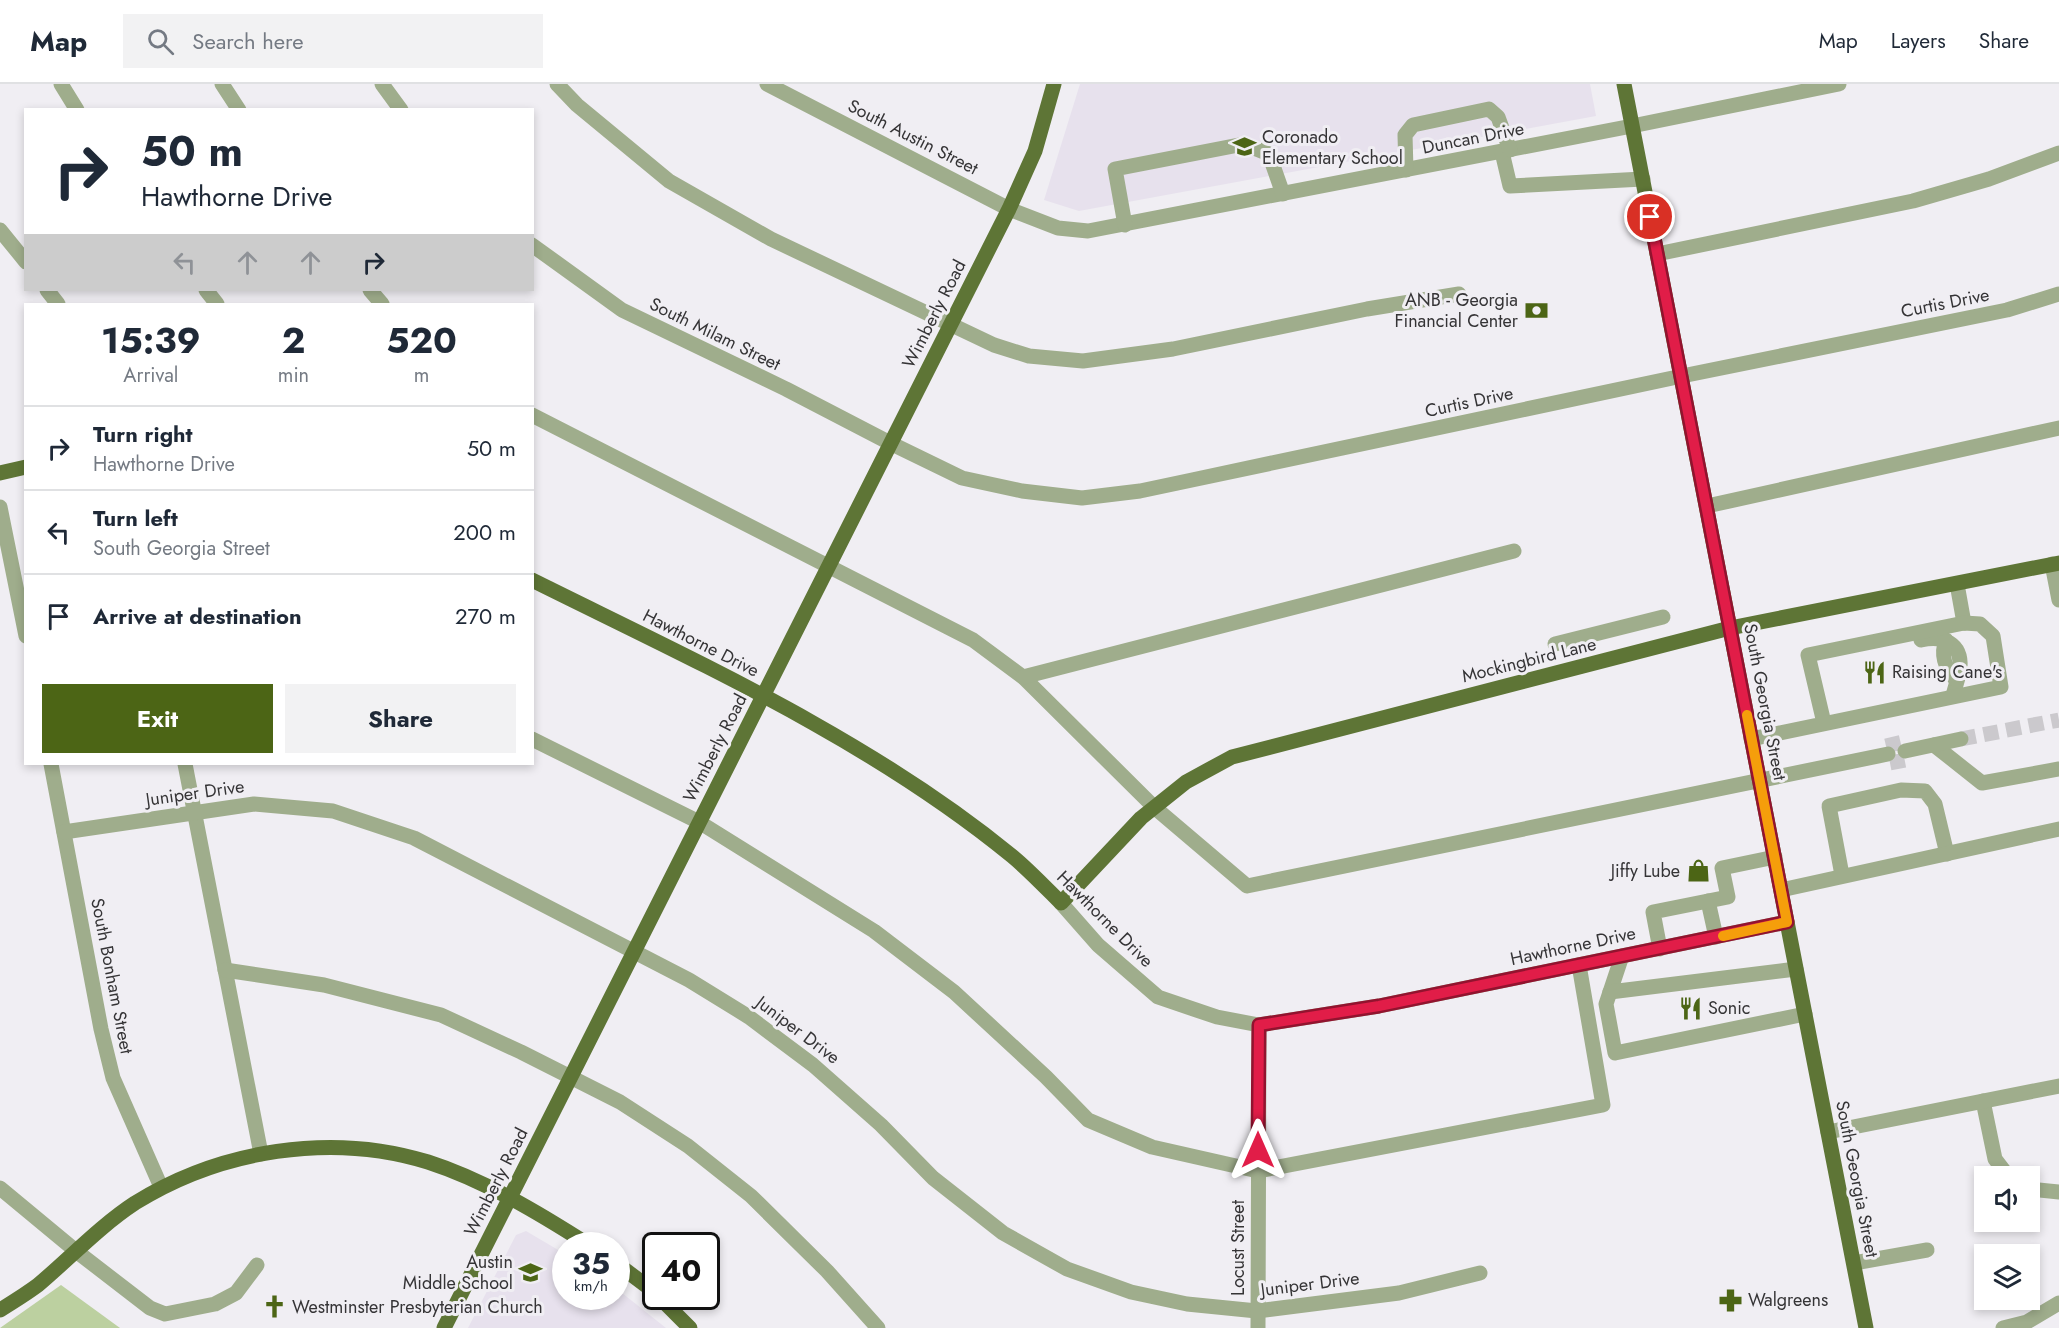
<!DOCTYPE html>
<style>
:root{--surface:#fff;--page:#f2f2f3;--text:#1f2937;--muted:#747a83;--line:#e0e1e3;--accent:#4c6515}
body{margin:0;font-family:Jost,sans-serif;background:var(--page);color:var(--text);height:100vh;display:flex;flex-direction:column;font-size:22px;white-space:nowrap}
*{box-sizing:border-box;margin:0}
p{font-size:20px;color:var(--muted)}
.icon{flex:none;width:33px;height:33px;fill:none;stroke:currentColor;stroke-width:2;stroke-linecap:round;stroke-linejoin:round}
.map{position:relative;flex:1;overflow:hidden}
.drawer{position:absolute;left:24px;top:219px;width:510px;height:462px;display:flex;flex-direction:column;background:var(--surface);border-radius:0px;box-shadow:0 3px 9px #0003}
.drawer>*{flex:none}
.hud{position:absolute;left:24px;top:24px;width:510px;height:183px;border-radius:0px;box-shadow:0 3px 9px #0003;background:#fff;color:var(--text);overflow:hidden}
.buttons{position:absolute;left:1974px;top:1082px;display:grid;gap:12px}
.buttons a{display:grid;place-items:center;width:66px;height:66px;border-radius:0px;background:var(--surface);box-shadow:0 3px 9px #0003;font-size:30px}
.speed{position:absolute;left:552px;top:1148px;display:flex;gap:12px;font-size:30px;font-weight:700;text-align:center}
.speed>*{display:grid;place-content:center;width:78px;height:78px;border-radius:50%;background:var(--surface);box-shadow:0 3px 9px #0003;line-height:1}
.speed small{font-size:15px;font-weight:400}
.speed .limit{border:3px solid #111;border-radius:9px;background:#fff;color:#111}
.pin{position:absolute;display:grid;place-items:center;width:51px;height:51px;color:#fff;margin:-26px;border:3px solid #fff;border-radius:50%;box-shadow:0 2px 6px #0007}
.me{position:absolute;width:66px;margin:-33px;rotate:0deg;stroke-linejoin:round;filter:drop-shadow(0 0 4px #0008)}
.turn{display:flex;align-items:center;gap:21px;height:126px;padding:0 18px;font-size:27px}
.turn .icon{width:78px;height:78px;stroke-width:2.5}
.turn b{display:block;font-size:42px;line-height:51px}
.lanes{display:flex;align-items:center;height:57px;padding:0 18px;background:#0003;justify-content:center;gap:30px;direction:ltr}
.lanes .off{opacity:.35}
.eta{display:flex;justify-content:space-evenly;align-items:center;height:102px;text-align:center}
.eta b{font-size:36px;font-weight:700;line-height:42px}
.button{display:flex;gap:12px;margin-top:auto;padding:12px 18px}
.button a{flex:1;height:69px;border-radius:0px;background:var(--accent);color:#fff;font-size:24px;font-weight:700;line-height:69px;text-align:center}
.button a+a{background:var(--page);color:var(--text)}
ul{padding:0;list-style:none}
li{display:flex;align-items:center;gap:18px;height:84px;padding:0 18px;border-top:2px solid var(--line)}
li div{flex:1}
li b{display:block;font-size:22px}
li em{font-style:normal}
header{display:flex;align-items:center;gap:36px;box-sizing:border-box;height:84px;padding:0 30px;background:var(--surface);border-bottom:2px solid var(--line)}
header strong{font-size:28px}
nav{display:flex;gap:33px;margin-inline-start:auto;font-size:21px}
.search{width:420px;height:54px;background:var(--page);display:flex;align-items:center;gap:15px;box-sizing:border-box;padding:0 21px;border-radius:0px;color:var(--muted);font-size:22px}
.map>svg:first-child{display:block}
.built{fill:#e7e1ed}
.green{fill:#bcd0a0}
.lines{fill:none;stroke-linecap:round;stroke-linejoin:round}
.minor-tunnel{stroke:#cbc9cd;stroke-width:15;stroke-dasharray:15 8;stroke-linecap:butt}
.minor{stroke:#9fad8c;stroke-width:15}
.major{stroke:#5e7536;stroke-width:15}
.route-casing{stroke:#92132f;stroke-width:15}
.route{stroke:#e11d48;stroke-width:10}
.slow{stroke:#f59e0b;stroke-width:10}
.labels{text-anchor:middle;stroke-width:6;stroke-linejoin:round;paint-order:stroke}
.street-label{font-size:18px;fill:#353436;stroke:#f0eef3}
.poi-label{font-size:18px;fill:#353436;stroke:#f0eef3;text-anchor:start}
</style>
<header>
<strong>Map</strong>
<div class="search"><svg class="icon" aria-label="search" viewBox="0 0 24 24"><circle cx="10" cy="10" r="6"/><path d="M15 15l6 6"/></svg>Search here</div>
<nav><a>Map</a><a>Layers</a><a>Share</a></nav>
</header>
<div class="map">
<svg width="2059" height="1244" viewBox="0 0 2059 1244">
<rect width="100%" height="100%" fill="#f0eef3"/>
<!-- built -->
<g class="built">
<path d="M 1080,0 L 1590,0 L 1596,32 L 1079,127 L 1044,116 Z"/>
<path d="M 526,1147 L 565,1170 L 566,1212 L 616,1212 L 617,1205 L 666,1244 L 468,1244 L 516,1151 Z"/>
</g>
<!-- green -->
<path class="green" d="M 61,1201 L 120,1244 L 0,1244 Z"/>
<g class="lines">
<!-- minor-tunnel -->
<g class="minor-tunnel">
<path d="M 1961,655 L 2059,636"/>
<path d="M 1886,662 L 1903,658"/>
<path d="M 1890,679 L 1906,676"/>
</g>
<!-- minor -->
<g class="minor">
<path d="M 61,0 L 77,26"/>
<path d="M 222,0 L 239,26"/>
<path d="M 382,0 L 401,26"/>
<path d="M 557,0 L 577,21 L 669,97 L 771,155 L 994,261 L 1029,272 L 1083,277 L 1173,265 L 1367,225 L 1459,210"/>
<path d="M 767,0 L 1009,125 L 1058,144 L 1088,147 L 1632,42 L 1839,0"/>
<path d="M 1502,68 L 1510,102 L 1643,95"/>
<path d="M 1406,86 L 1405,51 L 1413,41 L 1489,25 L 1498,33 L 1510,66"/>
<path d="M 1125,141 L 1115,85 L 1244,60 L 1269,70 L 1283,110"/>
<path d="M 0,146 L 26,178"/>
<path d="M 532,161 L 622,226 L 786,305 L 890,359 L 962,394 L 1022,407 L 1082,414 L 1140,407 L 1192,396 L 1682,292 L 2007,226 L 2059,210"/>
<path d="M 1657,170 L 1913,117 L 1989,95 L 2059,69"/>
<path d="M 47,206 L 58,220"/>
<path d="M 206,206 L 217,220"/>
<path d="M 370,206 L 382,220"/>
<path d="M 532,331 L 973,556 L 1023,593 L 1154,723 L 1247,802 L 1888,670"/>
<path d="M 1707,422 L 2059,344"/>
<path d="M 0,423 L 26,552"/>
<path d="M 2052,480 L 2059,516"/>
<path d="M 1957,500 L 1964,539"/>
<path d="M 1921,556 C 1943,551 1962,559 1960,584 C 1959,593 1955,603 1953,612"/>
<path d="M 1946,556 C 1940,572 1945,584 1956,596"/>
<path d="M 1555,560 L 1663,533"/>
<path d="M 1023,593 L 1514,467"/>
<path d="M 532,655 L 699,738 L 874,847 L 954,908 L 1046,993 L 1088,1036 L 1152,1063 L 1258,1087 L 1603,1021 L 1579,881"/>
<path d="M 1751,655 L 2001,603 L 1993,552 L 1980,540 L 1964,539 L 1808,571 L 1824,639"/>
<path d="M 1934,661 L 1982,699 L 2059,685"/>
<path d="M 1905,667 L 1961,655"/>
<path d="M 51,680 L 101,945 L 113,994 L 161,1103"/>
<path d="M 185,680 L 261,1070"/>
<path d="M 64,748 L 254,720 L 333,727 L 414,754 L 689,896 L 749,933 L 813,981 L 881,1041 L 933,1094 L 1003,1149 L 1067,1185 L 1131,1208 L 1187,1220 L 1257,1227 L 1399,1209 L 1480,1189"/>
<path d="M 1842,791 L 1829,722 L 1901,706 L 1925,707 L 1935,720 L 1947,770"/>
<path d="M 1781,806 L 2059,745"/>
<path d="M 1708,817 L 1716,853"/>
<path d="M 1061,819 L 1098,861 L 1158,913 L 1217,933 L 1259,941 L 1379,922 L 1787,838"/>
<path d="M 1660,865 L 1653,828 L 1728,813 L 1722,784 L 1775,773"/>
<path d="M 1622,872 L 1606,920 L 1615,969 L 1805,930"/>
<path d="M 225,886 L 324,901 L 441,931 L 521,968 L 620,1018 L 688,1062 L 751,1112 L 827,1187 L 878,1244"/>
<path d="M 1610,908 L 1796,885"/>
<path d="M 1983,1017 L 1995,1075 L 2008,1092"/>
<path d="M 1828,1048 L 2059,1002"/>
<path d="M 0,1104 L 76,1167 L 150,1224 L 165,1230 L 215,1220 L 236,1209 L 257,1181"/>
<path d="M 2030,1105 L 2059,1108"/>
<path d="M 1854,1179 L 1927,1166"/>
<path d="M 1258,1244 L 1259,941"/>
<path d="M 2003,1244 L 2027,1238 L 2059,1219"/>
</g>
<!-- major -->
<g class="major">
<path d="M 1624,0 L 1866,1244"/>
<path d="M 0,389 L 26,383"/>
<path d="M 532,496 C 697,578 869,655 1012,772 C 1029,786 1045,803 1061,819 L 1141,734 L 1186,698 L 1232,673 L 1730,544 L 2059,479"/>
<path d="M 616,1179 L 656,1209"/>
<path d="M 658,1212 L 690,1244"/>
<path d="M 0,1226 C 13,1218 26,1210 38,1201 C 70,1174 100,1142 135,1119 C 220,1066 331,1048 428,1078 C 484,1096 539,1129 589,1161"/>
<path d="M 444,1244 L 1009,125 L 1035,67 L 1054,0"/>
</g>
</g>
<g class="lines">
<defs>
<path id="route" d="M 1258,1066 L 1259,941 L 1379,922 L 1787,838 L 1650,133"/>
</defs>
<!-- route casing -->
<use href="#route" class="route-casing"/>
<!-- route -->
<use href="#route" class="route"/>
<!-- slow -->
<path class="slow" d="M 1723,852 L 1787,838 L 1747,631"/>
</g>
<!-- icons -->
<defs>
<symbol id="school-bare" viewBox="-9 -9 18 18"><path d="M0-5L7-2L0 1L-7-2ZM-4 1L0 2.5L4 1V4Q0 6-4 4Z" fill="#4c6515" stroke="#f0eef3" stroke-width="2.5" paint-order="stroke"/></symbol>
<symbol id="bank-bare" viewBox="-9 -9 18 18"><path d="M-6-4H6V4H-6ZM0-2.3a2.3 2.3 0 1 0 0 4.6a2.3 2.3 0 1 0 0-4.6Z" fill="#4c6515" stroke="#f0eef3" stroke-width="2.5" paint-order="stroke"/></symbol>
<symbol id="restaurant-bare" viewBox="-9 -9 18 18"><path d="M-5-6h1v4h1v-4h1v4h1v-4h1v5L-1.5 .5V6h-2V.5L-5-1ZM5-6V6H3V1.5H1.5Q1.5-4 5-6Z" fill="#4c6515" stroke="#f0eef3" stroke-width="2.5" paint-order="stroke"/></symbol>
<symbol id="shop-bare" viewBox="-9 -9 18 18"><path d="M-5-2.5h2.3a2.7 3.5 0 0 1 5.4 0H5L5.5 6h-11ZM-1.5-2.5h3a1.5 2.3 0 0 0-3 0Z" fill="#4c6515" stroke="#f0eef3" stroke-width="2.5" paint-order="stroke"/></symbol>
<symbol id="pharmacy-bare" viewBox="-9 -9 18 18"><path d="M-2-6h4v4h4v4h-4v4h-4v-4h-4v-4h4Z" fill="#4c6515" stroke="#f0eef3" stroke-width="2.5" paint-order="stroke"/></symbol>
<symbol id="church-bare" viewBox="-9 -9 18 18"><path d="M-1.2-6h2.4v3.5h3.3v2.4h-3.3V6h-2.4V-.1h-3.3v-2.4h3.3Z" fill="#4c6515" stroke="#f0eef3" stroke-width="2.5" paint-order="stroke"/></symbol>
</defs>
<g fill-rule="evenodd">
<use href="#school-bare" x="1228" y="46" width="33" height="33"/>
<use href="#bank-bare" x="1520" y="210" width="33" height="33"/>
<use href="#restaurant-bare" x="1858" y="572" width="33" height="33"/>
<use href="#shop-bare" x="1682" y="770" width="33" height="33"/>
<use href="#restaurant-bare" x="1674" y="908" width="33" height="33"/>
<use href="#school-bare" x="514" y="1172" width="33" height="33"/>
<use href="#pharmacy-bare" x="1714" y="1200" width="33" height="33"/>
<use href="#church-bare" x="258" y="1206" width="33" height="33"/>
</g>
<g class="labels">
<!-- street labels -->
<g class="street-label">
<text transform="translate(913 53) rotate(27)" y="6">South Austin Street</text>
<text transform="translate(1473 54) rotate(-11)" y="6">Duncan Drive</text>
<text transform="translate(1945 219) rotate(-11)" y="6">Curtis Drive</text>
<text transform="translate(934 230) rotate(-63)" y="6">Wimberly Road</text>
<text transform="translate(715 250) rotate(26)" y="6">South Milam Street</text>
<text transform="translate(1469 318) rotate(-12)" y="6">Curtis Drive</text>
<text transform="translate(701 559) rotate(27)" y="6">Hawthorne Drive</text>
<text transform="translate(1529 576) rotate(-14)" y="6">Mockingbird Lane</text>
<text transform="translate(1765 618) rotate(79)" y="6">South Georgia Street</text>
<text transform="translate(715 664) rotate(-63)" y="6">Wimberly Road</text>
<text transform="translate(195 709) rotate(-8)" y="6">Juniper Drive</text>
<text transform="translate(1105 835) rotate(45)" y="6">Hawthorne Drive</text>
<text transform="translate(1573 862) rotate(-12)" y="6">Hawthorne Drive</text>
<text transform="translate(112 892) rotate(79)" y="6">South Bonham Street</text>
<text transform="translate(798 946) rotate(37)" y="6">Juniper Drive</text>
<text transform="translate(1857 1095) rotate(79)" y="6">South Georgia Street</text>
<text transform="translate(496 1098) rotate(-63)" y="6">Wimberly Road</text>
<text transform="translate(1238 1164) rotate(-90)" y="6">Locust Street</text>
<text transform="translate(1310 1200) rotate(-7)" y="6">Juniper Drive</text>
</g>
<!-- poi labels -->
<g class="poi-label">
<text x="1262" y="59">Coronado<tspan x="1262" dy="21">Elementary School</tspan></text>
<text x="1518" y="222" text-anchor="end">ANB - Georgia<tspan x="1518" dy="21">Financial Center</tspan></text>
<text x="1892" y="594">Raising Cane's</text>
<text x="1680" y="793" text-anchor="end">Jiffy Lube</text>
<text x="1708" y="930">Sonic</text>
<text x="513" y="1184" text-anchor="end">Austin<tspan x="513" dy="21">Middle School</tspan></text>
<text x="1748" y="1222">Walgreens</text>
<text x="292" y="1229">Westminster Presbyterian Church</text>
</g>
</g>
</svg>
<div class="buttons">
<a><svg class="icon" aria-label="sound" viewBox="0 0 24 24"><path d="M4 9h4l5-4v14l-5-4H4zM17 9q2 3 0 6"/></svg></a>
<a><svg class="icon" aria-label="layers" viewBox="0 0 24 24"><path d="M12 4l9 5-9 5-9-5zM3 14l9 5 9-5"/></svg></a>
</div>
<div class="speed"><div>35<small>km/h</small></div><div class="limit">40</div></div>
<div class="pin" style="left:1650px;top:133px;background:#d93025"><svg class="icon" aria-label="arrive" viewBox="0 0 24 24"><path d="M6 21V4h12l-3 4 3 4H6"/></svg></div>
<svg class="me" style="left:1258px;top:1066px" viewBox="-20 -20 40 40"><path d="M0-17L14 15 0 8-14 15z" fill="#e11d48" stroke="#fff" stroke-width="4"/></svg>
<div class="hud">
<div class="turn"><svg class="icon" aria-label="right" viewBox="0 0 24 24"><path d="M7 20v-9h11M14 6l5 5-5 5"/></svg><div><b>50 m</b>Hawthorne Drive</div></div>
<div class="lanes"><svg class="icon off" aria-label="left" viewBox="0 0 24 24"><path d="M17 20v-9H6M10 6l-5 5 5 5"/></svg><svg class="icon off" aria-label="ahead" viewBox="0 0 24 24"><path d="M12 20V5M6 11l6-6 6 6"/></svg><svg class="icon off" aria-label="ahead" viewBox="0 0 24 24"><path d="M12 20V5M6 11l6-6 6 6"/></svg><svg class="icon" aria-label="right" viewBox="0 0 24 24"><path d="M7 20v-9h11M14 6l5 5-5 5"/></svg></div>
</div>
<section class="drawer">
<div class="eta">
<div><b>15:39</b><p>Arrival</p></div>
<div><b>2</b><p>min</p></div>
<div><b>520</b><p>m</p></div>
</div>
<ul>
<li><svg class="icon" aria-label="right" viewBox="0 0 24 24"><path d="M7 20v-9h11M14 6l5 5-5 5"/></svg><div><b>Turn right</b><p>Hawthorne Drive</p></div><em>50 m</em></li>
<li><svg class="icon" aria-label="left" viewBox="0 0 24 24"><path d="M17 20v-9H6M10 6l-5 5 5 5"/></svg><div><b>Turn left</b><p>South Georgia Street</p></div><em>200 m</em></li>
<li><svg class="icon" aria-label="arrive" viewBox="0 0 24 24"><path d="M6 21V4h12l-3 4 3 4H6"/></svg><div><b>Arrive at destination</b></div><em>270 m</em></li>
</ul>
<div class="button"><a>Exit</a><a>Share</a></div>
</section>
</div>
